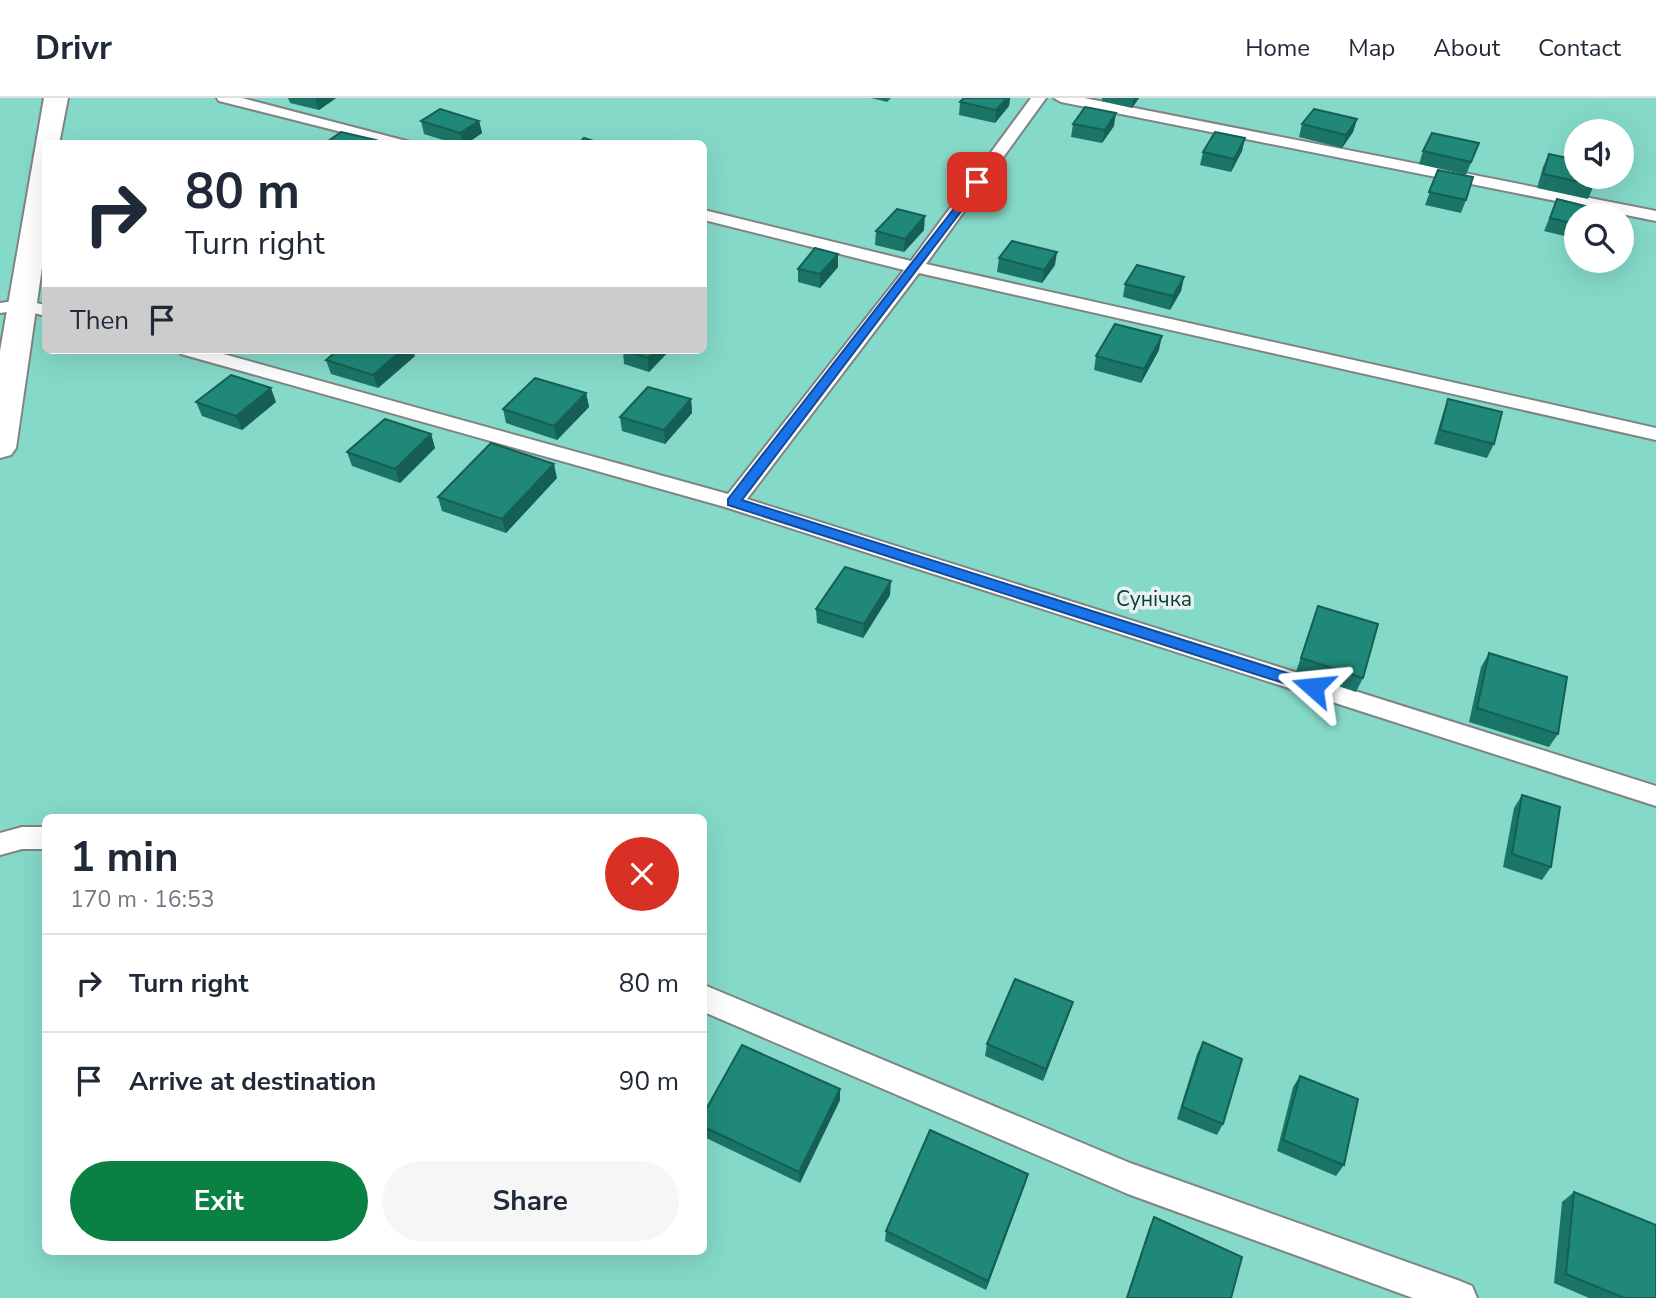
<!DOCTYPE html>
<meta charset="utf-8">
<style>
:root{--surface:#fff;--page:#f6f6f7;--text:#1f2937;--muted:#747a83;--line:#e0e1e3;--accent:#0b8043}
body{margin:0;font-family:"Nunito Sans",sans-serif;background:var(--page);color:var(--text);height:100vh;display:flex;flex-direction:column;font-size:26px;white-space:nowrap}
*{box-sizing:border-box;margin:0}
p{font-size:23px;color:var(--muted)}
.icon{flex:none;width:38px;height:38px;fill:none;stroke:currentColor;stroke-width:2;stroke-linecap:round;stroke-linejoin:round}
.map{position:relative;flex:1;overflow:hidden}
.details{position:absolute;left:42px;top:716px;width:665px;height:441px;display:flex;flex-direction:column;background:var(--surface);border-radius:10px;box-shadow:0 7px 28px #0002}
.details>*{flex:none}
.guide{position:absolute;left:42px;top:42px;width:665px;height:214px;border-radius:10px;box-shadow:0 7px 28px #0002;background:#fff;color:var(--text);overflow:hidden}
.fabs{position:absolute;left:1564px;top:21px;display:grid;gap:14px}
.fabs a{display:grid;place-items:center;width:70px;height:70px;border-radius:50%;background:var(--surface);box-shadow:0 7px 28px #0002;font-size:35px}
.pin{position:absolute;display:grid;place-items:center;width:60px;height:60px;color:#fff;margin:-30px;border-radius:14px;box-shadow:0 4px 10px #0006}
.me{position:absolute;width:77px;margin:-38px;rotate:288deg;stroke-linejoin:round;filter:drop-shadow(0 0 5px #0008)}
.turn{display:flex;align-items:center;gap:24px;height:147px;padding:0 28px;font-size:32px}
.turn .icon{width:91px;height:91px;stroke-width:2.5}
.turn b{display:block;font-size:49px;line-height:60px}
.then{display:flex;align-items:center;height:66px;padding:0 28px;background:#0003;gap:14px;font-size:26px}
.round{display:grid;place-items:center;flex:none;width:74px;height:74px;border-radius:37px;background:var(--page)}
.overview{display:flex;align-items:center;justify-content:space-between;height:119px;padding:0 28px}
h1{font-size:42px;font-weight:700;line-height:52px}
.cta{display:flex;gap:14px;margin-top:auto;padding:14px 28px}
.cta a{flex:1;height:80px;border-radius:42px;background:var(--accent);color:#fff;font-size:28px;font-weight:700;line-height:80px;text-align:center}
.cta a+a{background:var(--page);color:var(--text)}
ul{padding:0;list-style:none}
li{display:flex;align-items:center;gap:21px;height:98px;padding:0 28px;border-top:2px solid var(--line)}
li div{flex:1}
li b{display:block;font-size:26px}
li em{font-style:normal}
header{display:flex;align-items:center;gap:42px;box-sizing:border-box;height:98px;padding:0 35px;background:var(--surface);border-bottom:2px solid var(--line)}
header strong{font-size:33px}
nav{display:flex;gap:38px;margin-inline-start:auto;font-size:24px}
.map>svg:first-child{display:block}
.green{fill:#85d9c9;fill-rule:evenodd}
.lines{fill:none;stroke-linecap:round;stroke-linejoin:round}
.service-casing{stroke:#7f8483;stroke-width:4}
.minor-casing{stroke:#7f8483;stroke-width:4}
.service{fill:#fff;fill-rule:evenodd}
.minor{fill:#fff;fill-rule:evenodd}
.wall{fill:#1b7567}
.shaded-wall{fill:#165f54}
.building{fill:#1f8878;stroke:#165f54;stroke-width:2}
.route{fill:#1a73e8;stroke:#114b97;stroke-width:2}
.labels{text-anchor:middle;stroke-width:7;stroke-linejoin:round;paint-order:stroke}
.park-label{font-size:21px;fill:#044139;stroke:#eaf0ee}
</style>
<header>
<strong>Drivr</strong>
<nav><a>Home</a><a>Map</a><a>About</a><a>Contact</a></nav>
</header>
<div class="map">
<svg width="1656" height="1200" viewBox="0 0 1656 1200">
<rect width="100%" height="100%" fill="#eaf0ee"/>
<!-- green -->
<path class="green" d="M 0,0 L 1656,0 L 1656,1200 L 0,1200 ZM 1577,33 L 1622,33 L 1622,79 L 1577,79 ZM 46,46 L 704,46 L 704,252 L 46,252 ZM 1577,117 L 1622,117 L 1622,163 L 1577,163 ZM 46,719 L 704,719 L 704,1153 L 46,1153 Z"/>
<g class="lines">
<defs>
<g id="service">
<path d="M 217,0 L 242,0 L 418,46 L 389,46 L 219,3 Z"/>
<path d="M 1031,0 L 1046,0 L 926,166 L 1656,330 L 1656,342 L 919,175 L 747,401 L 1656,688 L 1656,708 L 725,409 L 181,256 L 179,252 L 209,252 L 728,396 L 904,172 L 704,122 L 704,112 L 911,163 Z"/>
<path d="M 1054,0 L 1084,0 L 1656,113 L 1656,123 L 1061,4 Z"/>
<path d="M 21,202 L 46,207 L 46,218 L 21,212 L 0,215 L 0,205 Z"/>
<path d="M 22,729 L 46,729 L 46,751 L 22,751 L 0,757 L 0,735 Z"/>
<path d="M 704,887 L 1130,1065 L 1460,1183 L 1472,1188 L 1477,1200 L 1413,1200 L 1128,1096 L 704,914 Z"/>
</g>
<path id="minor" d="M 44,0 L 68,0 L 59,46 L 46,46 L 46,142 L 16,350 L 11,357 L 0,360 L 0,253 Z"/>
</defs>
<!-- service casing -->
<use href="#service" class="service-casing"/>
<!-- minor casing -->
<use href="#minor" class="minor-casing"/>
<!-- service -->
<use href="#service" class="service"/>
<!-- minor -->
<use href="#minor" class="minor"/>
</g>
<!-- wall -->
<g class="wall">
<path d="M 288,0 L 336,0 L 319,12 L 290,5 Z"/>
<path d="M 871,0 L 891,0 L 887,4 Z"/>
<path d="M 964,0 L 1010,0 L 1009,8 L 995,25 L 959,17 L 960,4 Z"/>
<path d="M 1102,0 L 1139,0 L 1132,10 L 1102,3 Z"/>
<path d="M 1357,21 L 1353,34 L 1342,50 L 1299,39 L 1302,26 Z"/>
<path d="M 421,23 L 479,23 L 482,35 L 466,46 L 456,46 L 424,36 Z"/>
<path d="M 1073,26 L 1114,28 L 1102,45 L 1071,39 Z"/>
<path d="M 1245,40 L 1242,53 L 1231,74 L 1200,67 L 1203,54 Z"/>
<path d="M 1479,45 L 1466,77 L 1419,66 L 1423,53 Z"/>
<path d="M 1549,56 L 1594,87 L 1588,101 L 1537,90 L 1543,69 Z"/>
<path d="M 1438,72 L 1466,102 L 1461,115 L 1425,107 Z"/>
<path d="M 1557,101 L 1577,117 L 1577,141 L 1544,133 Z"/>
<path d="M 924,132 L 904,154 L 875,147 L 876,133 Z"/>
<path d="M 999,160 L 1055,167 L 1042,185 L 997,174 Z"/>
<path d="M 838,169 L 820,190 L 798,184 L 798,171 Z"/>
<path d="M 1184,179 L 1181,193 L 1170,212 L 1123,199 L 1125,186 Z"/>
<path d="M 623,252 L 670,252 L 649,274 L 624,266 Z"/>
<path d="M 1159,252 L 1141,285 L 1094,272 L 1096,258 Z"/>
<path d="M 415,258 L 378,290 L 331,276 L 326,262 Z"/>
<path d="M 586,295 L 589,309 L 557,342 L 506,325 L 503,311 Z"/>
<path d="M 691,301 L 692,315 L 665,346 L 622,333 L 620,319 Z"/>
<path d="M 1448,301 L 1494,346 L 1487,360 L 1434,346 L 1443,315 Z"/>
<path d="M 196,304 L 276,304 L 242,332 L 202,318 Z"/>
<path d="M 431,336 L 435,350 L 400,385 L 352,368 L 347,354 Z"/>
<path d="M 557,380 L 506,435 L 442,413 L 438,399 Z"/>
<path d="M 890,497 L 863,540 L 817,525 L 816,511 Z"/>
<path d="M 1318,508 L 1363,580 L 1356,594 L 1296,574 Z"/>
<path d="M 1489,555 L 1558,636 L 1549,649 L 1469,624 L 1481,569 Z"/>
<path d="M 1522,697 L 1551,769 L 1542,782 L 1503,769 L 1514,710 Z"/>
<path d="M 1069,916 L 1043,983 L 985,958 L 987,946 Z"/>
<path d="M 1203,944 L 1223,1026 L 1217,1037 L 1177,1021 L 1197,956 Z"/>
<path d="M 1300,978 L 1344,1067 L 1336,1078 L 1277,1053 L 1293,989 Z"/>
<path d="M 840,1002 L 800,1085 L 704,1039 L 704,1029 Z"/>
<path d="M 1028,1076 L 986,1192 L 885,1143 L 886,1133 Z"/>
<path d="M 1574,1094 L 1656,1200 L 1589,1200 L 1554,1185 L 1562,1104 Z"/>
<path d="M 1154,1119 L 1231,1200 L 1126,1200 L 1149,1130 Z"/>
</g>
<!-- shaded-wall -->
<g class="shaded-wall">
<path d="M 315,0 L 336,0 L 319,12 Z"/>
<path d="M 1007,0 L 1010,0 L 1009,8 L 995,25 L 996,12 Z"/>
<path d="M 1134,0 L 1139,0 L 1132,10 Z"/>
<path d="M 1116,15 L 1114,28 L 1102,45 L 1105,32 Z"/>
<path d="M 1357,21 L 1353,34 L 1342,50 L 1346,37 Z"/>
<path d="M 479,23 L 482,35 L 466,46 L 463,46 L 460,35 Z"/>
<path d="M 1245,40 L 1242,53 L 1231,74 L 1234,61 Z"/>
<path d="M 925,118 L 924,132 L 904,154 L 905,141 Z"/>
<path d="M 1057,154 L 1055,167 L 1042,185 L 1044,172 Z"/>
<path d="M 838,156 L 838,169 L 820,190 L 820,176 Z"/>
<path d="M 1184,179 L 1181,193 L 1170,212 L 1173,198 Z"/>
<path d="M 1162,238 L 1159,252 L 1141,285 L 1144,271 Z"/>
<path d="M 402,252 L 413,252 L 415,258 L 378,290 L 373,277 Z"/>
<path d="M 655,252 L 670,252 L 649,274 L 648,260 Z"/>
<path d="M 271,290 L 276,304 L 242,332 L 236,318 Z"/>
<path d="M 586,295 L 589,309 L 557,342 L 554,328 Z"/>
<path d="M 691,301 L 692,315 L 665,346 L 664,332 Z"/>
<path d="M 431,336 L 435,350 L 400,385 L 395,371 Z"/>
<path d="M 554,366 L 557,380 L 506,435 L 502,421 Z"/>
<path d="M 891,483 L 890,497 L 863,540 L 864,526 Z"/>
<path d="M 1073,904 L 1069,916 L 1043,983 L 1046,971 Z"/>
<path d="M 840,991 L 840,1002 L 800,1085 L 799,1074 Z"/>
<path d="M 1028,1076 L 1025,1087 L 986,1192 L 988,1183 Z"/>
</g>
<!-- building -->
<g class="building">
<path d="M 964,0 L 1007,0 L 996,12 L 960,4 Z"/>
<path d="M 1085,9 L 1116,15 L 1105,32 L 1073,26 Z"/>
<path d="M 440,11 L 479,23 L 460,35 L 421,23 Z"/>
<path d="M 1314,11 L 1357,21 L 1346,37 L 1302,26 Z"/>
<path d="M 341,34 L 376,42 L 372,46 L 324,46 Z"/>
<path d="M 1215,34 L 1245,40 L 1234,61 L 1203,54 Z"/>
<path d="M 1432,35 L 1479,45 L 1471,64 L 1423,53 Z"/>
<path d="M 584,40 L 603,46 L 578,46 Z"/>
<path d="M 1549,56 L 1577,62 L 1577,79 L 1596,79 L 1594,87 L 1543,76 Z"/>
<path d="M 1438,72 L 1473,79 L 1466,102 L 1429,94 Z"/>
<path d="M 1557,101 L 1593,110 L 1590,117 L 1577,117 L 1577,126 L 1550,120 Z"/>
<path d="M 897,111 L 925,118 L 905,141 L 876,133 Z"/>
<path d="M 1012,143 L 1057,154 L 1044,172 L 999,160 Z"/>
<path d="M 815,150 L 838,156 L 820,176 L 798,171 Z"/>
<path d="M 1137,167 L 1184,179 L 1173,198 L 1125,186 Z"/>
<path d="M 1115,226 L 1162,238 L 1144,271 L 1096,258 Z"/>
<path d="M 338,252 L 402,252 L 373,277 L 326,262 Z"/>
<path d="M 623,252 L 655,252 L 648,260 Z"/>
<path d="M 231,277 L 271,290 L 236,318 L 196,304 Z"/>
<path d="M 535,280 L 586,295 L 554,328 L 503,311 Z"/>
<path d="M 648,289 L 691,301 L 664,332 L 620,319 Z"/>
<path d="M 1448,301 L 1502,314 L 1494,346 L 1440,332 Z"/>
<path d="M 385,321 L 431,336 L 395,371 L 347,354 Z"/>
<path d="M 491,345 L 554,366 L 502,421 L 438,399 Z"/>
<path d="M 845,469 L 891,483 L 864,526 L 816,511 Z"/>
<path d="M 1318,508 L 1378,526 L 1363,580 L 1301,560 Z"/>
<path d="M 1489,555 L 1567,579 L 1558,636 L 1477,610 Z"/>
<path d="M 1522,697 L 1560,709 L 1551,769 L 1512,756 Z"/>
<path d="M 1015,881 L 1073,904 L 1046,971 L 987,946 Z"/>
<path d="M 1203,944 L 1242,961 L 1223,1026 L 1182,1009 Z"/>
<path d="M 742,947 L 840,991 L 799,1074 L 704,1029 L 704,1015 Z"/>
<path d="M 1300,978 L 1358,1001 L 1344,1067 L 1283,1042 Z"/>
<path d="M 930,1032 L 1028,1076 L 988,1183 L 886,1133 Z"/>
<path d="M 1574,1094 L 1656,1127 L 1656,1200 L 1624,1200 L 1566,1176 Z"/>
<path d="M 1154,1119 L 1242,1159 L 1231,1200 L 1127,1200 Z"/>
</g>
<!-- route -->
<path class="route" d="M 977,81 L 982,84 L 981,87 L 742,402 L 1319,585 L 1319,593 L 1308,593 L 728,407 L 728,401 Z"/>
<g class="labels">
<!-- park labels -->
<g class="park-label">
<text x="1154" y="508">Сунічка</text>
</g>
</g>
</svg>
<div class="fabs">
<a><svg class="icon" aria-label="sound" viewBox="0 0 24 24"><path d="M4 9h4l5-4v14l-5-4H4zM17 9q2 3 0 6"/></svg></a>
<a><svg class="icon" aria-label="search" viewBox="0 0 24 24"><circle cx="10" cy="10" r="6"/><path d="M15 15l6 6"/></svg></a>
</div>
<div class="pin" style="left:977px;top:84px;background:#d93025"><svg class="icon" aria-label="arrive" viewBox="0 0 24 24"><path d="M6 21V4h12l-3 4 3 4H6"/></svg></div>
<svg class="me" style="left:1313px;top:589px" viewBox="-20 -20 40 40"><path d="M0-17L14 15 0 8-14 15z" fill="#1a73e8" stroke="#fff" stroke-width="4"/></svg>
<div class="guide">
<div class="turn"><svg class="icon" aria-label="right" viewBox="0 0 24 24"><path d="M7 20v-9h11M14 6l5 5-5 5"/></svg><div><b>80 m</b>Turn right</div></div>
<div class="then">Then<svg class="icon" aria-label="arrive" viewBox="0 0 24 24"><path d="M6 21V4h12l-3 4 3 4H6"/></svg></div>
</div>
<section class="details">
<div class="overview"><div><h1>1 min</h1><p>170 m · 16:53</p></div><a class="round" style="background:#d93025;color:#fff"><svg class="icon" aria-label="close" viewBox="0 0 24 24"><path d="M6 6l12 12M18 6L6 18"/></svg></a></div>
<ul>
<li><svg class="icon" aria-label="right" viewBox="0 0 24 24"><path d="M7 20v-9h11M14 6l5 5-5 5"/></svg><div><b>Turn right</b></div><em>80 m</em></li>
<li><svg class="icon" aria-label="arrive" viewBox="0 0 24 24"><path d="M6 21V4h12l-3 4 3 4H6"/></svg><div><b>Arrive at destination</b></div><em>90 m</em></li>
</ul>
<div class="cta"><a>Exit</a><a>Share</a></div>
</section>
</div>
